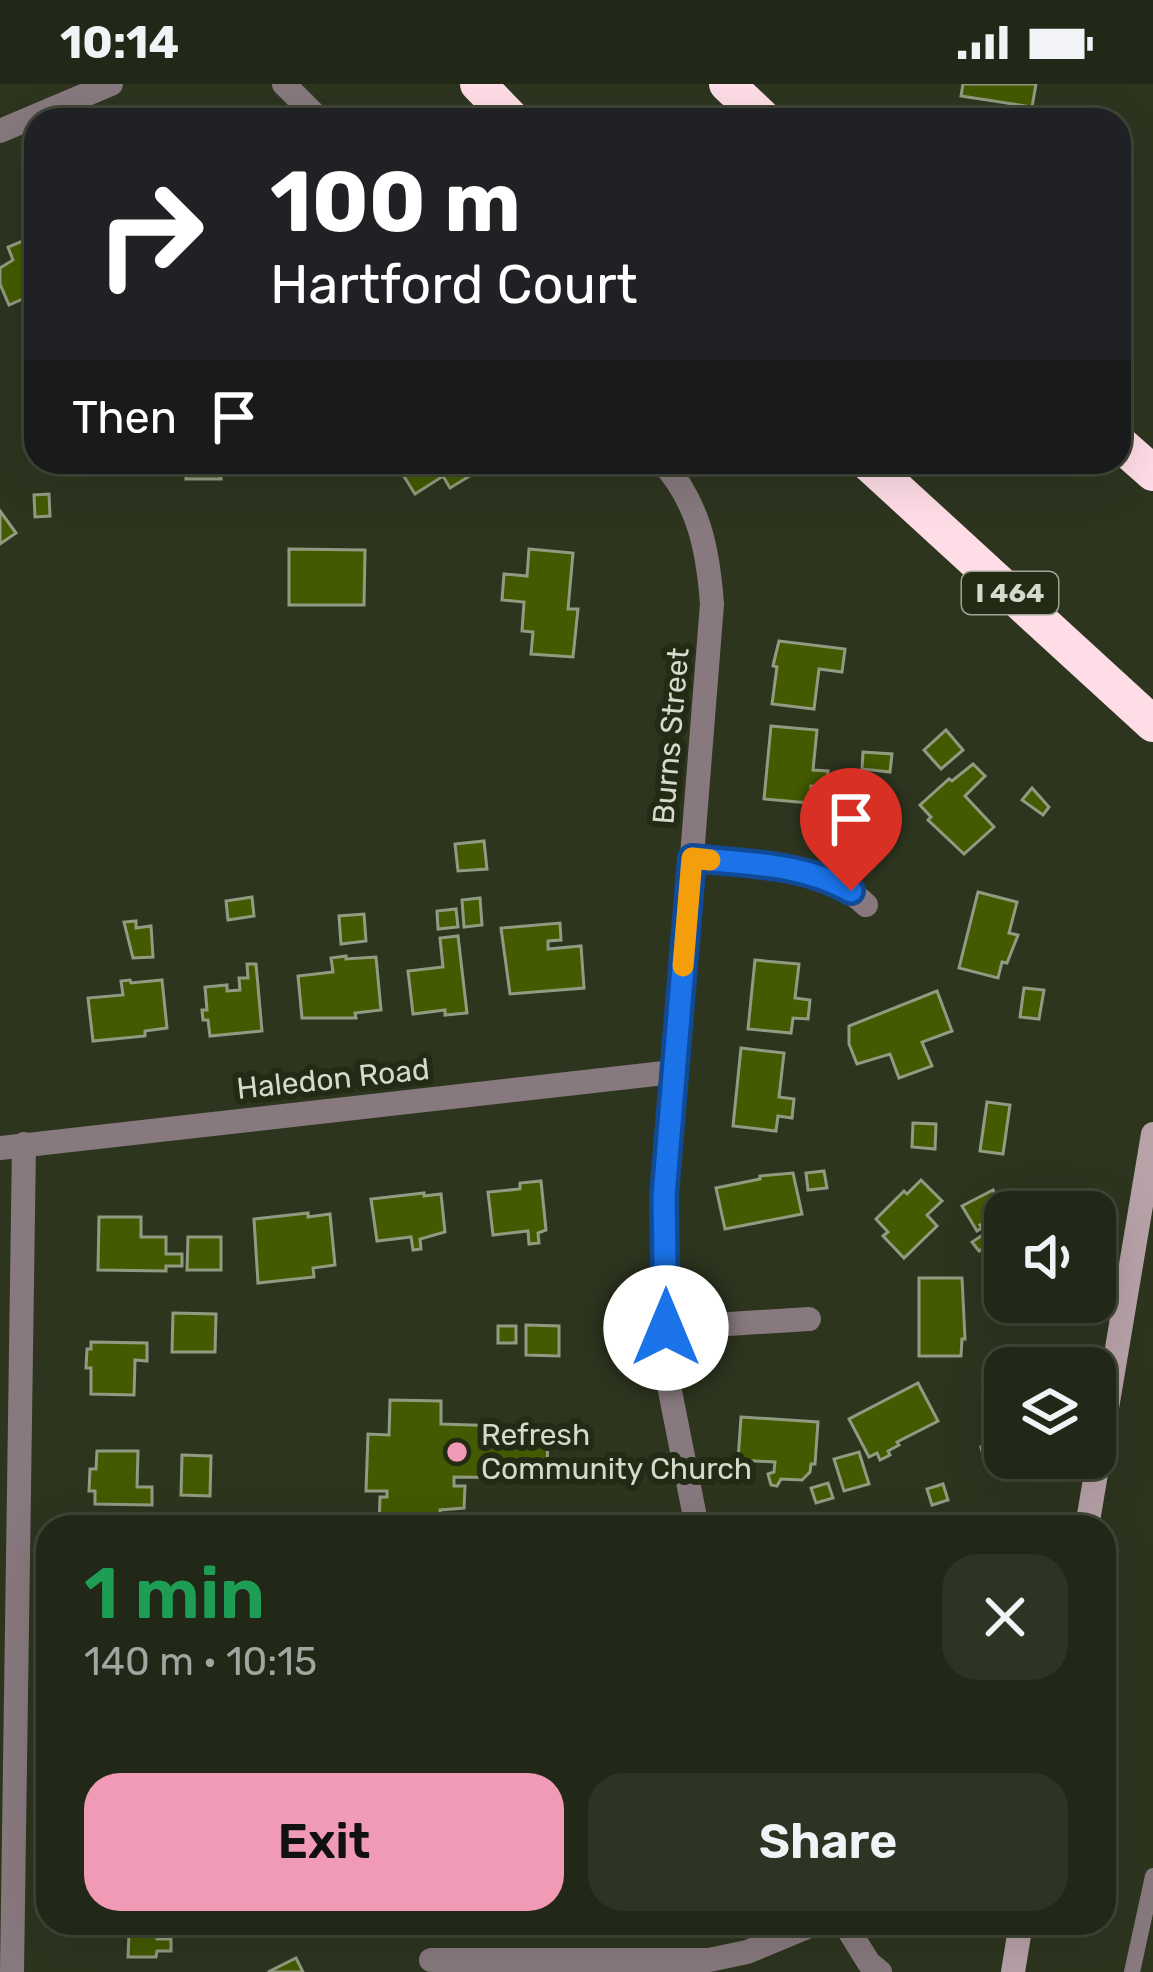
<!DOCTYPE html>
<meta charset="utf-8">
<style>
:root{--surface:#222817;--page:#2e3424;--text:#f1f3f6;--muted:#a2a6a1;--line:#3f4436;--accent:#f09ab6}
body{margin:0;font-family:Rubik,sans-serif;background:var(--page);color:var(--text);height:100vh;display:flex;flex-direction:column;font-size:45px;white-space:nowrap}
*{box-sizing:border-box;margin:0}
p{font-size:39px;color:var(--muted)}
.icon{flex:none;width:66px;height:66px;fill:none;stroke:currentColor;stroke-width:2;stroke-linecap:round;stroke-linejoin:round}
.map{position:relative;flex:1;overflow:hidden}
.panel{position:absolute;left:36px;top:1431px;width:1080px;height:420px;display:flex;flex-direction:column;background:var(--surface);border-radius:36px;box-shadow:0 12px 48px #0002,0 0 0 3px var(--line)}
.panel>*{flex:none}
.hud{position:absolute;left:24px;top:24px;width:1107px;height:366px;border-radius:36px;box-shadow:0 12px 48px #0002,0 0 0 3px var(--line);background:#202124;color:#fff;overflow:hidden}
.fabs{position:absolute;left:984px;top:1107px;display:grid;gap:24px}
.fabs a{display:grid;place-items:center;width:132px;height:132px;border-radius:24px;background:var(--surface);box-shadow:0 12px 48px #0002,0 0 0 3px var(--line);font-size:60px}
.pin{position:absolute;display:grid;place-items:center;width:102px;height:102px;color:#fff;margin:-123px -51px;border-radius:50% 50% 50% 0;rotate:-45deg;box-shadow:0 0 12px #0007}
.pin .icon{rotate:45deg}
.me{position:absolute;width:132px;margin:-66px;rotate:0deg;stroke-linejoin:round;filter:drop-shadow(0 0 9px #0008)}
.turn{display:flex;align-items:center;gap:42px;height:252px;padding:0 48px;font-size:54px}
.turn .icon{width:156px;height:156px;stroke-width:2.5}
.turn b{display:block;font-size:84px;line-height:102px}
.then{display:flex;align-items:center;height:114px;padding:0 48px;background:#0003;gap:24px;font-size:45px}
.round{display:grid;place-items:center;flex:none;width:126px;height:126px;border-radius:36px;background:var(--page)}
.head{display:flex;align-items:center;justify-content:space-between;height:204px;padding:0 48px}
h1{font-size:72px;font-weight:600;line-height:90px;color:#1e9e55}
.action{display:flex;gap:24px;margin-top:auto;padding:24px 48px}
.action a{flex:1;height:138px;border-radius:36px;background:var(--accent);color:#111;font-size:48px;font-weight:600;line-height:138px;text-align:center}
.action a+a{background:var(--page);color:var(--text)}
.status{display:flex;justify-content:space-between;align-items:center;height:84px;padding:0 60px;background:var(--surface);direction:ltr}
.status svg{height:33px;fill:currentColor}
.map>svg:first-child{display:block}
.building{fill:#435a00;stroke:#919b81;stroke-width:3}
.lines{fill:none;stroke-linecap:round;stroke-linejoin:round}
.lane{stroke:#87797d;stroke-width:16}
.street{stroke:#87797d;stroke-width:24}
.secondary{stroke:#b7a2a8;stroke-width:24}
.highway{stroke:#ffdde7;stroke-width:36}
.route-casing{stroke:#114b97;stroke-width:30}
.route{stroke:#1a73e8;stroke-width:21}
.slow{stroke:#f59e0b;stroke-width:21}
.poi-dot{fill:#f09ab6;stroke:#232b15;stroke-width:4.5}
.labels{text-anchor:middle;stroke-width:12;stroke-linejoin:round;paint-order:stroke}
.shield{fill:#232b15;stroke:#9fa695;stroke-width:3}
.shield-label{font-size:27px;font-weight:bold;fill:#d4dacc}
.street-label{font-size:30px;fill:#d4dacc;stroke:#232b15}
.poi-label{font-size:30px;fill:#d4dacc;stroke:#232b15;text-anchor:start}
</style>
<div class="status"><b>10:14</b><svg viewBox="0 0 49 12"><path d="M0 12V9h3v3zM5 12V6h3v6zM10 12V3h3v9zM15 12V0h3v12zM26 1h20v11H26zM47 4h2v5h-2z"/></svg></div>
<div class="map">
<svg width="1153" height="1888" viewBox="0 0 1153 1888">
<rect width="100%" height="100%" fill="#2d351f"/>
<!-- building -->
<g class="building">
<path d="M 963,0 L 1036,0 L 1032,23 L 961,12 Z"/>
<path d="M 25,156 L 30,168 L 36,168 L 36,209 L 9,221 L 0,200 L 0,184 L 13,176 L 8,163 Z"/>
<path d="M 186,378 L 220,378 L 221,395 L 186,395 Z"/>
<path d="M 395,378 L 484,378 L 486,382 L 450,404 L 443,392 L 415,410 Z"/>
<path d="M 49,410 L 50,432 L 35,433 L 34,411 Z"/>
<path d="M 0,427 L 16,449 L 0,460 Z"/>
<path d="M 289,465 L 365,466 L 364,521 L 289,521 Z"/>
<path d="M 529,465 L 573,469 L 568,525 L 578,525 L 573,573 L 531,570 L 533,548 L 522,547 L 524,518 L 502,516 L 504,490 L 527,492 Z"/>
<path d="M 779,557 L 845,565 L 842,588 L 819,585 L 814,625 L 772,620 L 777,583 L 773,582 Z"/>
<path d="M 771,642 L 817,646 L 813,686 L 828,687 L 826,703 L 811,702 L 810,719 L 764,715 Z"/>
<path d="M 946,646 L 963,666 L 941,685 L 924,666 Z"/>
<path d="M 863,668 L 892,670 L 890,688 L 862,685 Z"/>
<path d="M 973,680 L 985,692 L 965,712 L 994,743 L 964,770 L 928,736 L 931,733 L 920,721 L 949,695 L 952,697 Z"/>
<path d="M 1032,704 L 1049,723 L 1043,731 L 1022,716 Z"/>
<path d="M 484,757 L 487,785 L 458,787 L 455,760 Z"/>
<path d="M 978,808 L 1017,818 L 1009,849 L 1018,851 L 1007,879 L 1002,878 L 998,894 L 959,884 Z"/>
<path d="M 252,813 L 254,832 L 228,836 L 226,817 Z"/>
<path d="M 480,814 L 482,841 L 464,843 L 462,816 Z"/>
<path d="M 456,825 L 458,843 L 438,845 L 437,827 Z"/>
<path d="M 364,830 L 366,857 L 341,860 L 339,832 Z"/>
<path d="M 136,837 L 136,844 L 151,842 L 153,873 L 133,874 L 124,838 Z"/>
<path d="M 560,839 L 561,856 L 548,857 L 548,865 L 581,862 L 584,904 L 510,910 L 501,844 Z"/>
<path d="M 458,852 L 467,929 L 445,931 L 445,926 L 413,930 L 408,887 L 443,883 L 440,854 Z"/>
<path d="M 346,872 L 346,875 L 376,873 L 381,926 L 355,929 L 356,934 L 302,934 L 298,892 L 333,888 L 331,874 Z"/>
<path d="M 755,876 L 799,880 L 795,914 L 810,916 L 808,935 L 793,934 L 791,949 L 748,945 Z"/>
<path d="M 247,880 L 256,880 L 262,947 L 210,952 L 208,936 L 203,936 L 202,926 L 207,926 L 205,903 L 227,901 L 227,907 L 240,906 L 239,894 L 248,894 Z"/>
<path d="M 130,896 L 131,899 L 162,896 L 167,944 L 145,947 L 145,952 L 93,957 L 88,914 L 123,911 L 121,897 Z"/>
<path d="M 1024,904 L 1044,906 L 1039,935 L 1020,933 Z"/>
<path d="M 937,907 L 952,947 L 922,958 L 932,982 L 899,994 L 890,970 L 857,980 L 849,960 L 849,942 Z"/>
<path d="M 741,964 L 784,969 L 779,1013 L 794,1015 L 792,1034 L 778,1032 L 776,1047 L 733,1042 Z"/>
<path d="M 987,1018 L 1010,1021 L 1003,1070 L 980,1067 Z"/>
<path d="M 913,1039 L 936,1040 L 935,1065 L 912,1063 Z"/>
<path d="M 824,1087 L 827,1104 L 808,1106 L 806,1089 Z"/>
<path d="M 793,1089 L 802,1130 L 725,1145 L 716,1104 L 760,1095 L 760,1092 Z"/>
<path d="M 921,1096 L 942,1117 L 927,1131 L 937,1142 L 904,1174 L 883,1152 L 888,1148 L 876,1135 L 904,1107 L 907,1110 Z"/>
<path d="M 541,1097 L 546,1146 L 538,1149 L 539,1159 L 529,1160 L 528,1147 L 493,1151 L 488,1108 L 520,1105 L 520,1099 Z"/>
<path d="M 993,1106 L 1004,1128 L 980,1141 L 982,1144 L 977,1147 L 962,1122 Z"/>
<path d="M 424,1109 L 424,1112 L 441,1110 L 445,1148 L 420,1155 L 421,1165 L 413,1166 L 411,1153 L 377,1157 L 371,1115 Z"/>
<path d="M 308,1129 L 308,1133 L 330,1130 L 335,1181 L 313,1184 L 314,1193 L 258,1199 L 254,1135 Z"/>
<path d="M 99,1133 L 141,1133 L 141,1153 L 166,1153 L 166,1170 L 182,1170 L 182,1182 L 166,1182 L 166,1187 L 98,1186 Z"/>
<path d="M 995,1143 L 1002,1153 L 979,1167 L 972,1158 Z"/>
<path d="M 188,1153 L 221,1153 L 221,1186 L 187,1186 Z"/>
<path d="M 919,1194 L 962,1194 L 965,1255 L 962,1255 L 961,1272 L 919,1272 Z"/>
<path d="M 173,1229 L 216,1230 L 215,1268 L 172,1268 Z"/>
<path d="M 526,1241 L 559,1242 L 559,1272 L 526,1271 Z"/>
<rect x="498" y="1242" width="18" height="17"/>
<path d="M 91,1258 L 147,1259 L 147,1277 L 135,1276 L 134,1311 L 91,1310 L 91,1284 L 86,1284 L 87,1265 L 91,1265 Z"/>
<path d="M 918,1299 L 938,1337 L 897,1358 L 899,1361 L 888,1367 L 890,1371 L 880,1376 L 877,1369 L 869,1373 L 849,1335 Z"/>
<path d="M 390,1316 L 441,1317 L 441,1340 L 535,1343 L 535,1350 L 548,1351 L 547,1386 L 535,1386 L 534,1394 L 454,1393 L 454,1402 L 465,1402 L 464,1424 L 440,1426 L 440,1443 L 379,1443 L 380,1413 L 387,1413 L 387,1407 L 366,1407 L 368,1350 L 389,1351 Z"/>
<path d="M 741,1333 L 818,1338 L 815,1380 L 811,1380 L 810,1388 L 802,1396 L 781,1395 L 777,1402 L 771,1401 L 768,1390 L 774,1388 L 775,1378 L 738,1376 Z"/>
<path d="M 990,1342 L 1005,1352 L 1005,1371 L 984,1376 L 981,1363 L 997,1360 L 984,1351 Z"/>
<path d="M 97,1367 L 138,1367 L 137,1403 L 152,1403 L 152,1421 L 95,1420 L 95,1407 L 89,1407 L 90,1385 L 96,1385 Z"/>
<path d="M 859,1368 L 869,1400 L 844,1407 L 834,1375 Z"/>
<path d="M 182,1371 L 211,1372 L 210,1412 L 181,1411 Z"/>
<path d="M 828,1399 L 833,1414 L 816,1419 L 811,1404 Z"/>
<path d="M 943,1400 L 948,1416 L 932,1421 L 927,1405 Z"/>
<path d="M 84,1839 L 169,1839 L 156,1843 L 84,1842 Z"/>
<path d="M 129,1849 L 157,1849 L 157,1855 L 171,1855 L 171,1867 L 157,1867 L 156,1873 L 128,1873 Z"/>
<path d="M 296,1874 L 303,1888 L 268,1888 Z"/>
</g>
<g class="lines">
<!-- lane -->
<path class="lane" d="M 1132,1888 L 1153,1792"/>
<!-- street -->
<g class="street">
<path d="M 284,0 L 320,36"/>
<path d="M 0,47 L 111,0"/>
<path d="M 662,378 C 699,419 708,466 712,520 L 665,1112 L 670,1307 L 697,1443"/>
<path d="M 692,774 C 752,780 819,776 866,821"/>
<path d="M 0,1064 L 673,988"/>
<path d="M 666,1244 L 809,1235"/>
<path d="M 844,1839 L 869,1879 L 880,1888"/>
<path d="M 431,1876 L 709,1876 L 747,1868 L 817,1839"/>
<path d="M 12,1888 L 24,1060"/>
</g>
<!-- secondary -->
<g class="secondary">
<path d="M 1087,1443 L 1153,1050"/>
<path d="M 1013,1888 L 1021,1839"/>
</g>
<!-- highway -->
<g class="highway">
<path d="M 478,0 L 513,36"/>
<path d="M 727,0 L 765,36"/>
<path d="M 1119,359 L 1153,389"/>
<path d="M 867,378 L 1153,640"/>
</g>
</g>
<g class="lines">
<defs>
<path id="route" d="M 666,1244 L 664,1112 L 692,774 C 747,780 802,779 851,807"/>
</defs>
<!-- route casing -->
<use href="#route" class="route-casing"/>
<!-- route -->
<use href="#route" class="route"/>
<!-- slow -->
<path class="slow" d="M 683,882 L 692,774 L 710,776"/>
</g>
<!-- markers -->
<circle class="poi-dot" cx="457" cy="1368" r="12"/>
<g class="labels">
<!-- shield labels -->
<rect class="shield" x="962" y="488" width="96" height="42" rx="9"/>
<g class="shield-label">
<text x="1010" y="518">I 464</text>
</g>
<!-- street labels -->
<g class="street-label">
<text transform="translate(671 652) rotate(-85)" y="10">Burns Street</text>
<text transform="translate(333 995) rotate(-6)" y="10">Haledon Road</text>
</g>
<!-- poi labels -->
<g class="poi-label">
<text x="481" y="1361">Refresh<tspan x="481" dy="34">Community Church</tspan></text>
</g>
</g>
</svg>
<div class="fabs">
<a><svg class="icon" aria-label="sound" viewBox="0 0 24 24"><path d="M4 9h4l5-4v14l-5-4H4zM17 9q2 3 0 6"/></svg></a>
<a><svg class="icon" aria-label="layers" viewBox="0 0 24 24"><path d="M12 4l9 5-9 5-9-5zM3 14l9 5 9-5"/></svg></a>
</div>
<div class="pin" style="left:851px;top:807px;background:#d93025"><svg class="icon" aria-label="arrive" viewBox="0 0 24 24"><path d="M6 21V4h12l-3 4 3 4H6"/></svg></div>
<svg class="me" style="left:666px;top:1244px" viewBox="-20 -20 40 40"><circle r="19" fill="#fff"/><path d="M0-13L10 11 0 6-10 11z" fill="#1a73e8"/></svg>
<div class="hud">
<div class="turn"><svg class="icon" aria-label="right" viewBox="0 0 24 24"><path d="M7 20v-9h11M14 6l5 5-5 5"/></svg><div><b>100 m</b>Hartford Court</div></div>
<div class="then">Then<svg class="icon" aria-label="arrive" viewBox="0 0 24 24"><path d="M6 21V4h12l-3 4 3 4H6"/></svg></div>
</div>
<section class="panel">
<div class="head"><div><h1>1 min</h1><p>140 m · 10:15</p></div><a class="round"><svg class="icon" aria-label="close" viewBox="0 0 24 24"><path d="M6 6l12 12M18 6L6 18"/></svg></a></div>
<div class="action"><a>Exit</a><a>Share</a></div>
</section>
</div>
